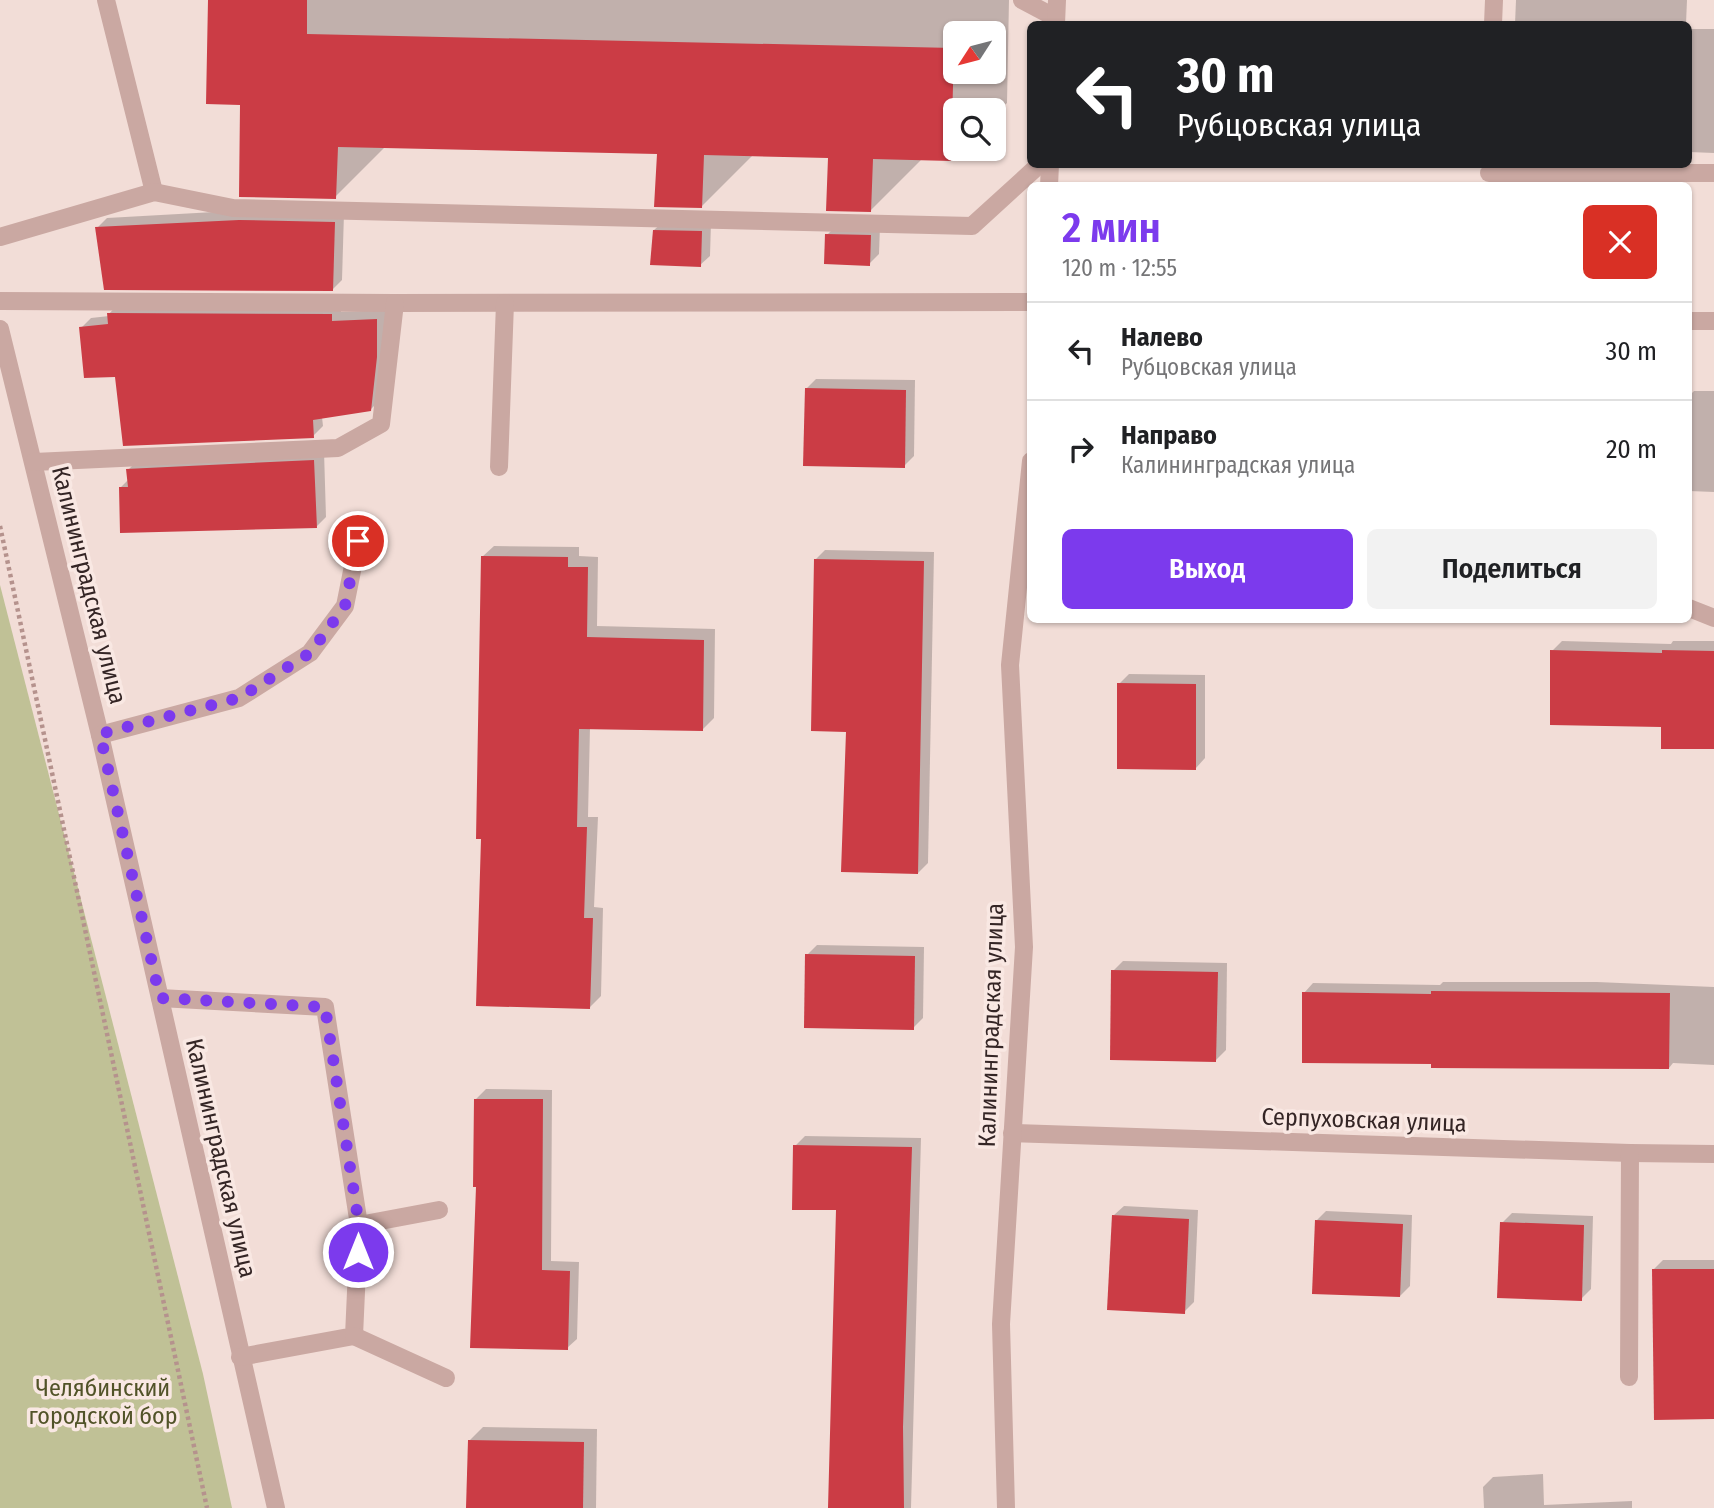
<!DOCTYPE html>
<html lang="ru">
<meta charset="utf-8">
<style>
:root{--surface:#fff;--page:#f2f2f2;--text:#202124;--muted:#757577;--line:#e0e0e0;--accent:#7c3aed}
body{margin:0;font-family:"Fira Sans Condensed",sans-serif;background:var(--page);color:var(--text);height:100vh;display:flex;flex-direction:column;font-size:26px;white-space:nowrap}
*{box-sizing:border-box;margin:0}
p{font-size:23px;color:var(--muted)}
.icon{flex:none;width:38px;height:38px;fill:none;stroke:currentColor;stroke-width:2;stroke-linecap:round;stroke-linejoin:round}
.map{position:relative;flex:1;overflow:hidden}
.panel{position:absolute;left:1027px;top:182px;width:665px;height:441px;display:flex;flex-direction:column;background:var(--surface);border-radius:10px;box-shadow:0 2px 5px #0004}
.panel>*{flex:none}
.hud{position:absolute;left:1027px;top:21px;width:665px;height:147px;border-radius:10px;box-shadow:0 2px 5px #0004;background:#202124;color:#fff;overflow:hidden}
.needle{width:46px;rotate:234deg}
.tools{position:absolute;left:943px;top:21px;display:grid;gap:14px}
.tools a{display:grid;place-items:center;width:63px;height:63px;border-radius:10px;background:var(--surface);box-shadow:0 2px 5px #0004;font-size:35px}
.pin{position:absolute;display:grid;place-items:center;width:60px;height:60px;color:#fff;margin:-30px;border:4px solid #fff;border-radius:50%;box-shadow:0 2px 7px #0007}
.me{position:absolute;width:77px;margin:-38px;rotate:0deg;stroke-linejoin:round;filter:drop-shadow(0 0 5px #0008)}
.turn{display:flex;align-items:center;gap:24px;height:147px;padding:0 35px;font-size:32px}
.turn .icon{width:91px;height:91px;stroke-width:2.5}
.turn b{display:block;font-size:49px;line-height:60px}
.round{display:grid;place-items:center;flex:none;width:74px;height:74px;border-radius:10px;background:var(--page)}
.head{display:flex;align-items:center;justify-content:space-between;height:119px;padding:0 35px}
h1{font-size:42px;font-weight:600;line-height:52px;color:var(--accent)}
.primary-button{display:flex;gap:14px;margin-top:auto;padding:14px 35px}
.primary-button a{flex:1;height:80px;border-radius:10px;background:var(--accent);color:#fff;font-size:28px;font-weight:600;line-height:80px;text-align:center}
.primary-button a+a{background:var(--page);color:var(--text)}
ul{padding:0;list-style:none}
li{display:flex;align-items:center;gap:21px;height:98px;padding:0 35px;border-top:2px solid var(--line)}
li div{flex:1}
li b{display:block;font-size:26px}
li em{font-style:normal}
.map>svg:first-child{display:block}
.green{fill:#c0c196}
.shadow{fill:#0003;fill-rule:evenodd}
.building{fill:#cb3c45}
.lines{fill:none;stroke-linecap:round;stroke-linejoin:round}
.path{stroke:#b5928d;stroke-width:4.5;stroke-dasharray:3.5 3.5;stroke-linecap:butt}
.minor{stroke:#caa8a2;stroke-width:18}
.route{stroke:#7c3aed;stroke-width:12;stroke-dasharray:0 21.6}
.labels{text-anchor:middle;stroke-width:7;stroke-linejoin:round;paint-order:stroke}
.street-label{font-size:24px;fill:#342525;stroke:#f9e8e3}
.park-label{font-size:24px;fill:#515328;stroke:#f9e8e3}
</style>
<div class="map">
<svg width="1714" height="1508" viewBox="0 0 1714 1508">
<rect width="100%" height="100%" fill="#f2ddd7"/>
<!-- green -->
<path class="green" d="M 0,585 L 203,1374 L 232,1508 L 0,1508 Z"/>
<!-- shadow -->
<g class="shadow">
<path d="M 209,0 L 1009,0 L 1007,103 L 994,115 L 994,110 L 956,110 L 956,149 L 961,149 L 950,159 L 923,158 L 871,210 L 829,156 L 753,155 L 702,206 L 659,152 L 386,146 L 335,197 L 242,103 ZM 956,33 L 994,33 L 994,72 L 956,72 Z"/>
<path d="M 1516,0 L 1687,0 L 1686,24 L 1515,24 Z"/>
<path d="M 1689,29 L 1714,29 L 1714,153 L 1689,152 Z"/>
<path d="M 250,210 L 344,213 L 342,280 L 332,290 L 97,228 L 107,218 Z"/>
<path d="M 664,221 L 711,222 L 710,256 L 700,265 L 654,230 Z"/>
<path d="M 837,225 L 880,226 L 879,254 L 869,264 L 827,235 Z"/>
<path d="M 118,304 L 341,305 L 341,312 L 386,310 L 380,400 L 370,410 L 322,417 L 323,426 L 313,436 L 117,375 L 81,328 L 91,318 L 109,316 L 109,314 Z"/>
<path d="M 816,379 L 915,380 L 914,456 L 904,466 L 806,389 Z"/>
<path d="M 1694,391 L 1714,391 L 1714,492 L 1689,491 L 1689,396 Z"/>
<path d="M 324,451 L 326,517 L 316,527 L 120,488 L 129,479 L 128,470 L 138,460 Z"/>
<path d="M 494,546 L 579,547 L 579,556 L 598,557 L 597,626 L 715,629 L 714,718 L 703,729 L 590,727 L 588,817 L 598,817 L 594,907 L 603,908 L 601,996 L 590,1007 L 483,838 L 482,557 Z"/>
<path d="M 825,550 L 934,552 L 928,863 L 918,873 L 848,730 L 815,560 Z"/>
<path d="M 1562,641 L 1671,644 L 1673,641 L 1714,641 L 1714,748 L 1663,725 L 1552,651 Z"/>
<path d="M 1129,674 L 1205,675 L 1205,758 L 1196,768 L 1119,684 Z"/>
<path d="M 817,945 L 924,947 L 923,1018 L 913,1028 L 807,955 Z"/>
<path d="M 1123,961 L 1227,963 L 1226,1050 L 1216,1060 L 1113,971 Z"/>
<path d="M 1443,982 L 1597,982 L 1714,987 L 1714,1065 L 1673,1063 L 1669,1068 L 1433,1062 L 1304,993 L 1313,983 L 1440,985 Z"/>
<path d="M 486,1089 L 552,1090 L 551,1261 L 579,1262 L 577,1339 L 567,1348 L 477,1185 L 476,1099 Z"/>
<path d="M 805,1136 L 921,1138 L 911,1508 L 830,1508 L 838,1209 L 795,1146 Z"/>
<path d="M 1124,1206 L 1198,1210 L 1194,1302 L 1184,1312 L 1114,1215 Z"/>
<path d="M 1326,1211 L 1412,1215 L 1410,1286 L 1400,1296 L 1316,1221 Z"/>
<path d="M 1512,1213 L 1593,1216 L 1591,1289 L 1581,1299 L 1502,1223 Z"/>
<path d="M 1663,1260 L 1714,1260 L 1714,1417 L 1653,1270 Z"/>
<path d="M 483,1427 L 597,1429 L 596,1508 L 468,1508 L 469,1441 Z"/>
<path d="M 1543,1474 L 1544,1505 L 1632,1501 L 1632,1508 L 1484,1508 L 1483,1487 L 1493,1477 Z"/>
</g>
<!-- building -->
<g class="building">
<path d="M 208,0 L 307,0 L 307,34 L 954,48 L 951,161 L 873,159 L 871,212 L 826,211 L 828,158 L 704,155 L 702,208 L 654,207 L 657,154 L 338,147 L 336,199 L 239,197 L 240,105 L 206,104 Z"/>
<path d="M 239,220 L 335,222 L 333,291 L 104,290 L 95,227 Z"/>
<path d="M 653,230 L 702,231 L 701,267 L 650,265 Z"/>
<path d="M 825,234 L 871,235 L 870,266 L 824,264 Z"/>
<path d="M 107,313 L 332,314 L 332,321 L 377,319 L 377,357 L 371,411 L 313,420 L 314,438 L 123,446 L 115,377 L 84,378 L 79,327 L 108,324 Z"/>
<path d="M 805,388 L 906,390 L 905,468 L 803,466 Z"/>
<path d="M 314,460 L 317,528 L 120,533 L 119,487 L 128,487 L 126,469 Z"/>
<path d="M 481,556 L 568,557 L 568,567 L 588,567 L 587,637 L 704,640 L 703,731 L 579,729 L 577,827 L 587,827 L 584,918 L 593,918 L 590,1009 L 476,1006 L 481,839 L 476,839 Z"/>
<path d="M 814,559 L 924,561 L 918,874 L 841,872 L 846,732 L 811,731 Z"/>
<path d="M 1550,650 L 1662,653 L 1662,650 L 1714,651 L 1714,749 L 1661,749 L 1661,727 L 1550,725 Z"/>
<path d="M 1117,683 L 1196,684 L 1196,770 L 1117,769 Z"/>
<path d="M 805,954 L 915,956 L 914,1030 L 804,1028 Z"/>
<path d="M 1111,970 L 1218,972 L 1216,1062 L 1110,1060 Z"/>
<path d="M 1431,991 L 1670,993 L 1669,1069 L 1431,1068 L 1431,1064 L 1302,1063 L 1302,992 L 1431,994 Z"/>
<path d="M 474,1099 L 543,1099 L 542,1270 L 570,1271 L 568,1350 L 470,1348 L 476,1187 L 473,1187 Z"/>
<path d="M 793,1145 L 912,1147 L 903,1427 L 904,1508 L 828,1508 L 836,1210 L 792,1210 Z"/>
<path d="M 1112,1215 L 1189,1219 L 1185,1314 L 1107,1310 Z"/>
<path d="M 1315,1220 L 1403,1224 L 1400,1297 L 1312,1294 Z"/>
<path d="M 1500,1222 L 1584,1225 L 1582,1301 L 1497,1298 Z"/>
<path d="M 1652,1269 L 1714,1269 L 1714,1419 L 1654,1420 Z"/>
<path d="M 468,1440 L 584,1442 L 583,1508 L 466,1508 Z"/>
</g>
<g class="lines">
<!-- path -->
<path class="path" d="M 0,526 L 207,1508"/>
<!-- minor -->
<g class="minor">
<path d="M 106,0 L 154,192"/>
<path d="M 1022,0 L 1056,18"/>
<path d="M 1056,24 L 1057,0"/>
<path d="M 1493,24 L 1494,0"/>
<path d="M 1489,173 L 1714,173"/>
<path d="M 1049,186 L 1050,164"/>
<path d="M 0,237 L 154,192 L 233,208 L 972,226 L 1040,164"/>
<path d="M 0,301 L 395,303 L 1031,302"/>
<path d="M 1689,321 L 1714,321"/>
<path d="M 0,329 L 100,735 L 276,1508"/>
<path d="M 34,462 L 338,448 L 381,424 L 395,303"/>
<path d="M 499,467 L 505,303"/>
<path d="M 1689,608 L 1714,618"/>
<path d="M 100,735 L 239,698 L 310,653 L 345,606 L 358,541"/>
<path d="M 160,998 L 325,1007 L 359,1225 L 354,1336 L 240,1357"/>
<path d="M 1012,1133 L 1630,1153 L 1714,1154"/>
<path d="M 359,1225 L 439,1210"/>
<path d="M 354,1336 L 446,1378"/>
<path d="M 1629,1377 L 1630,1153"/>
<path d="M 1006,1508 L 1001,1324 L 1024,947 L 1010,665 L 1031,461"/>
</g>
</g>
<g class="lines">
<!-- route -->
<path class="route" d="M 358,541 L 345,606 L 310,653 L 239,698 L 100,734 L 160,998 L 325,1007 L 359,1225 L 358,1252"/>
</g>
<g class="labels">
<!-- street labels -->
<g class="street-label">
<text transform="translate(89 585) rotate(76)" y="8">Калининградская улица</text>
<text transform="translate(991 1025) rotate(-88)" y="8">Калининградская улица</text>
<text transform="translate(1364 1120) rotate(2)" y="8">Серпуховская улица</text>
<text transform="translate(221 1158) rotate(77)" y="8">Калининградская улица</text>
</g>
<!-- park labels -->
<g class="park-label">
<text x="103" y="1396">Челябинский<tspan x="103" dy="28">городской бор</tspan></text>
</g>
</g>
</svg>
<div class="tools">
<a><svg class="needle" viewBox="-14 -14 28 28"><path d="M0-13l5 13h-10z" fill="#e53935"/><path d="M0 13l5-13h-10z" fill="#757577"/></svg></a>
<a><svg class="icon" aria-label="search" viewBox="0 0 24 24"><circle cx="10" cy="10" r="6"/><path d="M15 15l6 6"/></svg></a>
</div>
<div class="pin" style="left:358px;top:541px;background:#d93025"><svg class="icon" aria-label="arrive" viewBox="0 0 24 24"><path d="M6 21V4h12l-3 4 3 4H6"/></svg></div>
<svg class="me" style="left:358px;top:1252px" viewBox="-20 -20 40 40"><circle r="17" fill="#7c3aed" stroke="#fff" stroke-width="3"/><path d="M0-11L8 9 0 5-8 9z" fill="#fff"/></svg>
<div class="hud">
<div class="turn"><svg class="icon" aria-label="left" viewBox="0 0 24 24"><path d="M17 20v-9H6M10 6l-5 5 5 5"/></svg><div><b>30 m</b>Рубцовская улица</div></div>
</div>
<section class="panel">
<div class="head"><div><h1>2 мин</h1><p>120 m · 12:55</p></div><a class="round" style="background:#d93025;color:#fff"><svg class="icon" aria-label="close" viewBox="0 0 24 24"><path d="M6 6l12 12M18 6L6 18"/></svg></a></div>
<ul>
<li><svg class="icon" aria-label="left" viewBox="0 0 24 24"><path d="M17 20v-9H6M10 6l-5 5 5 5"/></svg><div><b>Налево</b><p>Рубцовская улица</p></div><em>30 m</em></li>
<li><svg class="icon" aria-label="right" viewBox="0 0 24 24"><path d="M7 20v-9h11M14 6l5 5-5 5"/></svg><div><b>Направо</b><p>Калининградская улица</p></div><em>20 m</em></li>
</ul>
<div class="primary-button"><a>Выход</a><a>Поделиться</a></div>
</section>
</div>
